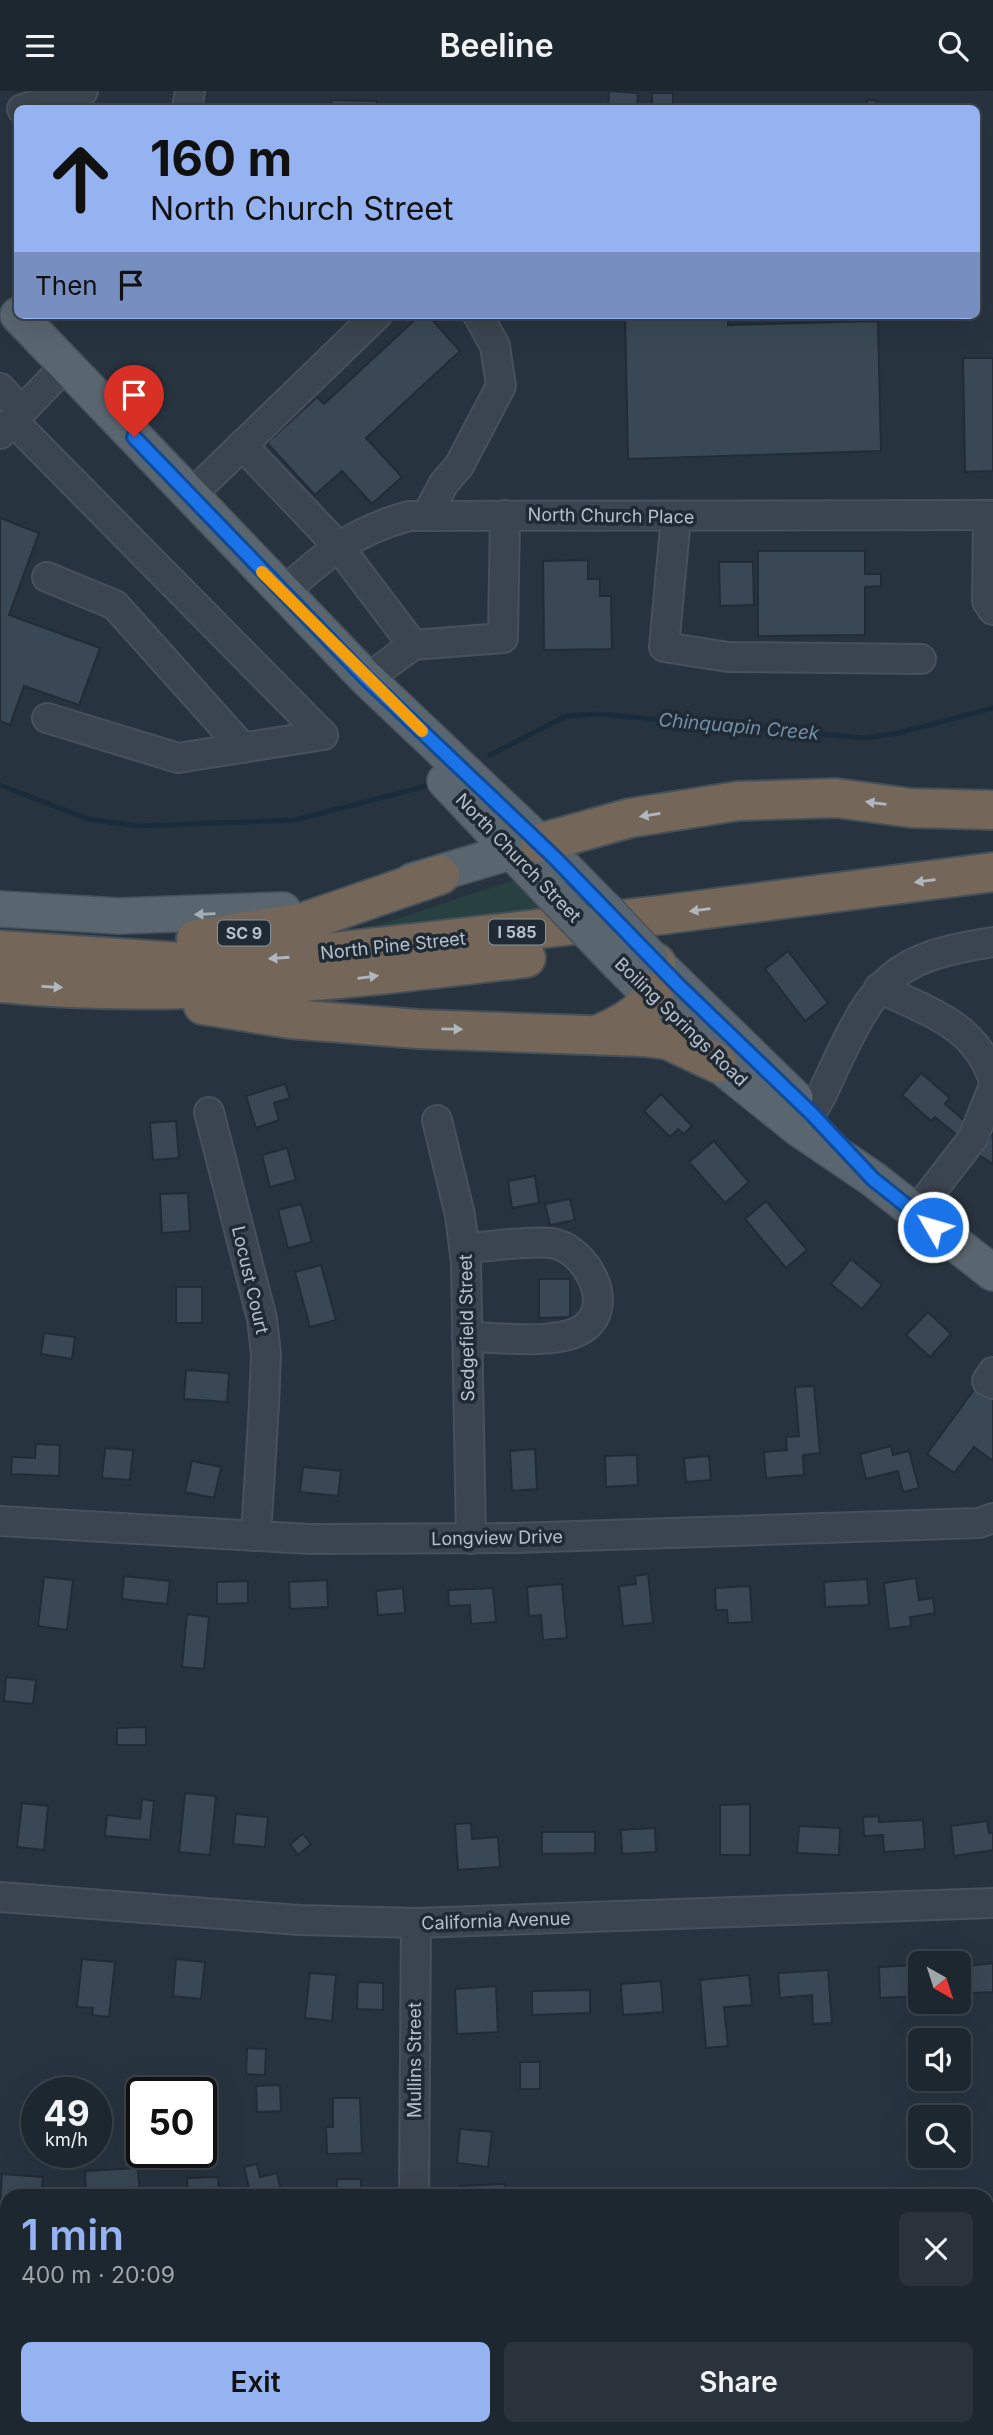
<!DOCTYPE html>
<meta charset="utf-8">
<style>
:root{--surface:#1d272f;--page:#2a333b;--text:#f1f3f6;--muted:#a0a5aa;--line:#3b444b;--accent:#95b2f1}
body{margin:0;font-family:Inter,sans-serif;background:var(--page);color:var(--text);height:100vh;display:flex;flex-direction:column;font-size:26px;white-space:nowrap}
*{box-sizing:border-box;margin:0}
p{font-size:23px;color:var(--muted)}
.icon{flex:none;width:38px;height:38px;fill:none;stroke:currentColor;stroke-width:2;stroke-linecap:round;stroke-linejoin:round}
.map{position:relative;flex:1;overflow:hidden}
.panel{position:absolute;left:0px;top:2098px;width:994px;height:247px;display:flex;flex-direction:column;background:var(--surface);border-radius:21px 21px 0 0;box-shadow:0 7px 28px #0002,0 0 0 2px var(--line)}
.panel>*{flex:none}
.guide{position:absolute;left:14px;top:14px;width:966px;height:214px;border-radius:10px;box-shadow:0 7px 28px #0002,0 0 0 2px var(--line);background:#95b2f1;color:#111;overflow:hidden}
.needle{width:46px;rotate:141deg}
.buttons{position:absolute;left:908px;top:1860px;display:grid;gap:14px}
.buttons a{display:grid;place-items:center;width:63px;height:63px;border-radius:10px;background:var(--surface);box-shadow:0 7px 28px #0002,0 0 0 2px var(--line);font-size:35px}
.speed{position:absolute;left:21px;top:1986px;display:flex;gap:14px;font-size:35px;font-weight:700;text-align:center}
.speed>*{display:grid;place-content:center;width:91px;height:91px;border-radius:50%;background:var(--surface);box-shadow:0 7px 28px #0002,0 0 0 2px var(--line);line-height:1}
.speed small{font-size:18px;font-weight:400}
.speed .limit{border:4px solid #111;border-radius:10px;background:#fff;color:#111}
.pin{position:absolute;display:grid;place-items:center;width:60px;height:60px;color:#fff;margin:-72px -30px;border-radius:50% 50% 50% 0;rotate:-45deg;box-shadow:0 0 7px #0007}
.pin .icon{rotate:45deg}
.me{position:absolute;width:77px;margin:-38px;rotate:308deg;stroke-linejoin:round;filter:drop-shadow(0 0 5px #0008)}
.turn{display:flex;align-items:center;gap:24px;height:147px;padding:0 21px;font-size:32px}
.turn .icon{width:91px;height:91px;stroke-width:2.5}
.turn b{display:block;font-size:49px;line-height:60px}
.then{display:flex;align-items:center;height:66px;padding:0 21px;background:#0003;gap:14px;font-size:26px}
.round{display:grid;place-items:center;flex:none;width:74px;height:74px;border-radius:10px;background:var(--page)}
.overview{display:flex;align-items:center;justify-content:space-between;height:119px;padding:0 21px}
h1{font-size:42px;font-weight:600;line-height:52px;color:var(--accent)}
.primary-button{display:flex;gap:14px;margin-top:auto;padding:14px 21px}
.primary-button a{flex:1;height:80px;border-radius:10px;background:var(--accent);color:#111;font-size:28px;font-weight:600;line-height:80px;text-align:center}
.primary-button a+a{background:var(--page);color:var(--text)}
header{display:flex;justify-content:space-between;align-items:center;height:91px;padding:0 21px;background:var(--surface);font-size:32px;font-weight:600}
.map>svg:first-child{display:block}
.green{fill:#294040}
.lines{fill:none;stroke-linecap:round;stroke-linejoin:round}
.stream{stroke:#1a2c3c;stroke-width:5}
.building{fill:#394854;stroke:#222c36;stroke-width:2}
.minor-casing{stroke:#47515b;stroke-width:32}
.major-casing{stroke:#47515b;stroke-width:38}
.highway-casing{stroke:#465059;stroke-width:42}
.minor{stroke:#3b454f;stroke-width:28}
.major{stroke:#59656f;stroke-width:35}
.highway{stroke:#746658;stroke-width:38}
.major-bridge-casing{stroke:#47515b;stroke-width:38;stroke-linecap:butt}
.major-bridge{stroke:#59656f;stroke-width:35}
.oneway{fill:#b0b7be}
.oneway2{fill:#a4aeb7}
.route-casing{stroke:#114b97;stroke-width:18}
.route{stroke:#1a73e8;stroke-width:12}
.slow{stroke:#f59e0b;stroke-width:12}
.labels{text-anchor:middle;stroke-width:7;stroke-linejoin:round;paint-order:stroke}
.shield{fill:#1f2a34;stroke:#89939c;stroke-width:2}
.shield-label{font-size:16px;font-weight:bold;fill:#b7c0c9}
.street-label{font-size:18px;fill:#b7c0c9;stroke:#1f2a34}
.water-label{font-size:19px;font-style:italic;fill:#728fa6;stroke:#1f2a34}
</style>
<header><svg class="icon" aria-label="menu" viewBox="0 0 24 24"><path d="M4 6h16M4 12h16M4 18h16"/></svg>Beeline<svg class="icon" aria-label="search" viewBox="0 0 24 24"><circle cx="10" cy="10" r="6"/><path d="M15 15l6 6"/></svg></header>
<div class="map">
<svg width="993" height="2344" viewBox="0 0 993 2344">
<rect width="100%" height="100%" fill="#27343f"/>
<!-- green -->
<path class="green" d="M 521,787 L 567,832 L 232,864 L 378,834 Z"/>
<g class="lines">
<!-- stream -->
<g class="stream">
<path d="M 490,664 L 566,625 L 599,623 L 865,647 L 899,642 L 993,617"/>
<path d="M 0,694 L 88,728 L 137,735 L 295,729 L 434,693"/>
<path d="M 987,2319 L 993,2318"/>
<path d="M 901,2344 L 912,2338"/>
</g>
</g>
<!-- building -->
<g class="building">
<path d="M 609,0 L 638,2 L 637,18 L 608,18 Z"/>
<rect x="652" y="2" width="21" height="16"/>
<path d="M 331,9 L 377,10 L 377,18 L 331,18 Z"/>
<path d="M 867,9 L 877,10 L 876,18 L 867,18 Z"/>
<path d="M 420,224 L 428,224 L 460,260 L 366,347 L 402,386 L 372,413 L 342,380 L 315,404 L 267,352 L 317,306 L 324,313 Z"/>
<path d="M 625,224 L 728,224 L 728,234 L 878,230 L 881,360 L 628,368 Z"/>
<path d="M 963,267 L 993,267 L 993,380 L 965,381 Z"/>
<path d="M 0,427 L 39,442 L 9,524 L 100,557 L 79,614 L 24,595 L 10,634 L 0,630 Z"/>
<path d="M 758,460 L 865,460 L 865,483 L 881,483 L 881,495 L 865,496 L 865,544 L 758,545 Z"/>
<path d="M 588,469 L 588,488 L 600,488 L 600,505 L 611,505 L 612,558 L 544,559 L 543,470 Z"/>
<path d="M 719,471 L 753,471 L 754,514 L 720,515 Z"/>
<path d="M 788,860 L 828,912 L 805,930 L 765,878 Z"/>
<path d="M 921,982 L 950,1007 L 945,1013 L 968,1033 L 958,1045 L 935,1026 L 931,1030 L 902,1004 Z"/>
<path d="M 285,993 L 290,1007 L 274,1012 L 279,1029 L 256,1037 L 246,1005 Z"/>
<path d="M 661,1003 L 692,1035 L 684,1043 L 678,1038 L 670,1046 L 644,1020 Z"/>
<path d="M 176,1030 L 179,1067 L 153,1069 L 150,1032 Z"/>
<path d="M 993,1042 L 993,1073 L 979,1064 Z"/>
<path d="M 714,1050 L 749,1091 L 725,1112 L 689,1071 Z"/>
<path d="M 287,1057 L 296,1089 L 270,1096 L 262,1064 Z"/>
<path d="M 535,1085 L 539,1112 L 512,1117 L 508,1090 Z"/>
<path d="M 188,1102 L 190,1140 L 162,1142 L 160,1103 Z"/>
<path d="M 570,1108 L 575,1129 L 550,1134 L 545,1113 Z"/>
<path d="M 766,1110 L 807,1159 L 786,1177 L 745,1128 Z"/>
<path d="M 301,1113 L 312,1151 L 288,1157 L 278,1119 Z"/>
<path d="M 851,1168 L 882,1194 L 862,1218 L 831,1193 Z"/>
<path d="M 321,1174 L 336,1229 L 310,1236 L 295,1181 Z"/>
<path d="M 539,1188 L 570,1188 L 570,1226 L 539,1227 Z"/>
<rect x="176" y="1196" width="26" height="36"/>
<path d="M 928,1221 L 951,1243 L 930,1266 L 906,1244 Z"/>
<path d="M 44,1242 L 75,1246 L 72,1268 L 41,1263 Z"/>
<path d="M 186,1279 L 229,1282 L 227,1311 L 184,1308 Z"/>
<path d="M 814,1295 L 820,1362 L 803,1364 L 804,1384 L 766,1387 L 764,1361 L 787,1359 L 786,1346 L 799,1345 L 795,1296 Z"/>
<path d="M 976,1296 L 993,1308 L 993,1370 L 974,1356 L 954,1382 L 927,1363 Z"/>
<path d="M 36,1353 L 60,1354 L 59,1385 L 11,1383 L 12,1366 L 35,1367 Z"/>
<path d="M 891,1355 L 893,1364 L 909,1360 L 919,1397 L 903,1401 L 898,1380 L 866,1388 L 860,1363 Z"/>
<path d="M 105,1357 L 133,1359 L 130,1389 L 102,1387 Z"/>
<path d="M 535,1358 L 537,1398 L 512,1400 L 510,1360 Z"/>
<path d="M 637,1364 L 638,1394 L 606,1396 L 605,1365 Z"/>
<path d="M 709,1365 L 711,1389 L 686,1391 L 684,1367 Z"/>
<path d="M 192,1370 L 221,1376 L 214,1407 L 185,1401 Z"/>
<path d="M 303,1376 L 341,1380 L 338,1405 L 300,1401 Z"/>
<path d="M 648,1483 L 653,1532 L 623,1535 L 619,1495 L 636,1493 L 635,1485 Z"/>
<path d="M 124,1485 L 170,1490 L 167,1513 L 122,1508 Z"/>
<path d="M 44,1486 L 73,1489 L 67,1539 L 38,1535 Z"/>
<path d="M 916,1487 L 919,1509 L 933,1507 L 935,1522 L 910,1526 L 911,1535 L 889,1538 L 884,1492 Z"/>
<path d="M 867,1488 L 869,1514 L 825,1516 L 824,1491 Z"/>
<path d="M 327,1489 L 328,1516 L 290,1518 L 289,1491 Z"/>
<path d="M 248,1490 L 248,1512 L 217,1513 L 217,1491 Z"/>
<path d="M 562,1493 L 567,1547 L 543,1549 L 541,1524 L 529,1525 L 527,1496 Z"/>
<path d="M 750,1495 L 752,1531 L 728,1532 L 727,1519 L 716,1519 L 715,1497 Z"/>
<path d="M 403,1497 L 405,1522 L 378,1524 L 376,1500 Z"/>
<path d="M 493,1497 L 496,1531 L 471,1533 L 470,1514 L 449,1515 L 448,1499 Z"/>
<path d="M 187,1523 L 209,1526 L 204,1578 L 182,1576 Z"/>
<path d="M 6,1586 L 36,1589 L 33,1613 L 4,1610 Z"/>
<path d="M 146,1636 L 146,1654 L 117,1654 L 117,1637 Z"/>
<path d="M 185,1702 L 216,1705 L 210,1764 L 179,1761 Z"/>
<path d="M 142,1708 L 154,1710 L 150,1749 L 105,1745 L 107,1724 L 140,1728 Z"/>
<path d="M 22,1712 L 48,1715 L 44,1759 L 17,1756 Z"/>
<path d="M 750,1713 L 750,1764 L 720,1764 L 720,1714 Z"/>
<path d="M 236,1723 L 268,1726 L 265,1756 L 233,1753 Z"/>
<path d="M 879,1725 L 879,1731 L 923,1729 L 925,1758 L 884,1761 L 883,1744 L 864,1745 L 863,1726 Z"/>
<path d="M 987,1730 L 989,1742 L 993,1742 L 993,1759 L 954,1765 L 951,1735 Z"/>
<path d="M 471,1732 L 472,1748 L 498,1746 L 500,1776 L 458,1779 L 455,1733 Z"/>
<path d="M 799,1735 L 840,1737 L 839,1764 L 797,1762 Z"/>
<path d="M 655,1737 L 656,1761 L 622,1763 L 621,1739 Z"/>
<path d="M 542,1741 L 595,1741 L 595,1762 L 542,1763 Z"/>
<path d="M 303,1743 L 311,1753 L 298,1764 L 290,1753 Z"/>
<path d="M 82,1868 L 115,1871 L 109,1926 L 92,1924 L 93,1917 L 77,1916 Z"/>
<path d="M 176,1868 L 205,1871 L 201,1908 L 173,1905 Z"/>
<path d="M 993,1872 L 993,1901 L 971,1902 L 968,1875 Z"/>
<path d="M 920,1874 L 920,1905 L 880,1907 L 879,1876 Z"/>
<path d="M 828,1879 L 832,1932 L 813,1933 L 812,1904 L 780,1907 L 778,1882 Z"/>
<path d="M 310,1882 L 336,1884 L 332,1930 L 305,1927 Z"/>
<path d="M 749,1884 L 752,1914 L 724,1916 L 728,1955 L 706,1957 L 700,1889 Z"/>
<path d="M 661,1890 L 663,1921 L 623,1924 L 621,1893 Z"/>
<path d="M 358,1891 L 383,1892 L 383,1919 L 357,1918 Z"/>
<path d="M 496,1895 L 498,1941 L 457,1943 L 455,1898 Z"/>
<path d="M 590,1899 L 590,1922 L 532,1924 L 532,1900 Z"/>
<path d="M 247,1957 L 266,1958 L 265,1984 L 246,1983 Z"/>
<rect x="520" y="1971" width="20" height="27"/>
<path d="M 280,1994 L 281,2020 L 257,2021 L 256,1995 Z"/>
<path d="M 333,2007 L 360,2007 L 362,2062 L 327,2063 L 326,2036 L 333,2036 Z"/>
<path d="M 460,2038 L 492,2041 L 488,2076 L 457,2072 Z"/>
<path d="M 257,2073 L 260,2086 L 277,2082 L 282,2105 L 251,2105 L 244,2076 Z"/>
<path d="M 138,2077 L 140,2105 L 86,2105 L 85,2080 Z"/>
<path d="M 2,2083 L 43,2086 L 41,2105 L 7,2105 L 7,2117 L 0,2116 Z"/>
<path d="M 218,2086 L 219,2105 L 188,2105 L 187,2087 Z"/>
<rect x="337" y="2088" width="24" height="17"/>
<path d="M 505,2093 L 505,2105 L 459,2105 L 459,2095 Z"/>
<path d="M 85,2338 L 85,2344 L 24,2344 L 23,2339 Z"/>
<path d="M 113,2338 L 171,2338 L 172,2342 L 114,2344 Z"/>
<path d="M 240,2338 L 253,2338 L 253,2344 L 241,2344 Z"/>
<rect x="464" y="2338" width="31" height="6"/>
</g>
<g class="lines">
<defs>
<g id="minor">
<path d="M 22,18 L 83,0"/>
<path d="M 187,18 L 190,0"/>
<path d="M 0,297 L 22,320"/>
<path d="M 13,330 L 323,644"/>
<path d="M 0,343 L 66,274"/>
<path d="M 242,354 L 338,455 L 413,554 L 367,588"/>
<path d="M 190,405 L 377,224"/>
<path d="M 427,424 L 444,392 L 459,375 L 501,295 L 495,255 L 478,224"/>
<path d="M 988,424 L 987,510 L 993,519"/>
<path d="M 676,426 L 664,556 L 728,566 L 921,568"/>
<path d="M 47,486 L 115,514 L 243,657"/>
<path d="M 283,502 C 324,464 354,440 409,425 L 993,424"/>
<path d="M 413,554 L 503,547 L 505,424"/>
<path d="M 47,627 L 178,667 L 323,644"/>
<path d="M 879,897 C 928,921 973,932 993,987"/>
<path d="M 209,1021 L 262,1228 L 266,1263 L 264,1314 L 256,1445"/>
<path d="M 437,1029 L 460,1124 L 466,1172 L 471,1448"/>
<path d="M 798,1037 C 816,1020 824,999 834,977 C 876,888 893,866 993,851"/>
<path d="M 915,1122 L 973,1047 L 993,997"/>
<path d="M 465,1157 C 491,1156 526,1149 551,1152 C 585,1156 617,1213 584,1237 C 559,1255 498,1246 467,1246"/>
<path d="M 993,1281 L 987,1290 L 993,1293"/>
<path d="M 0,1430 L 310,1448 L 515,1447 L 979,1432 L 993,1427"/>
<path d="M 0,1806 L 299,1829 L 416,1832 L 993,1812"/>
<path d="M 414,2105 L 416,1832"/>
<path d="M 0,2167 L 7,2167"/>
<path d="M 412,2344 L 412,2338"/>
</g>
<g id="major">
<path d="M 18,224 L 367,588 L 540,752 L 607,820"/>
<path d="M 445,690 L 552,803"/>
<path d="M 412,790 L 540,752"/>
<path d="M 0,818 L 119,825 L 283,819"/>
<path d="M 650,866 L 795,1007"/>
<path d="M 619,873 L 717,972 L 798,1037 L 873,1088 L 993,1182"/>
</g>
<g id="highway">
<path d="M 540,752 L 630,727 L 738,710 L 836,707 L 911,717 L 993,719"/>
<path d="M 196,848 L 304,831 L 440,784"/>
<path d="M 0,859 L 179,871 L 281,867 L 661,824 L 993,781"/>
<path d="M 0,892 C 176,910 351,888 526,867"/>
<path d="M 203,914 L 290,928 L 418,938 L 644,946 L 668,949 L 717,972"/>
<path d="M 602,942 C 634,928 662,910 656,872"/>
</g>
</defs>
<!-- minor casing -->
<use href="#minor" class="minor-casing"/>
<!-- major casing -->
<use href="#major" class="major-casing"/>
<!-- highway casing -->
<use href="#highway" class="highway-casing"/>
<!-- minor -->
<use href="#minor" class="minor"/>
<!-- major -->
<use href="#major" class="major"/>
<!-- highway -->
<use href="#highway" class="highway"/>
<defs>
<g id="major-bridge">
<path d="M 552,803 L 619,873"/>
<path d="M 607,820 L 650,866"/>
</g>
</defs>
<!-- major-bridge casing -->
<use href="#major-bridge" class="major-bridge-casing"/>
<!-- major-bridge -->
<use href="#major-bridge" class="major-bridge"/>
</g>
<!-- one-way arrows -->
<defs><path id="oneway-solid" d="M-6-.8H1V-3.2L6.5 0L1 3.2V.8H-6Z" transform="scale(1.75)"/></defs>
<g class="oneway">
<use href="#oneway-solid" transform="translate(876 712) rotate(-173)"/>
<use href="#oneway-solid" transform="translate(650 724) rotate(171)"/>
<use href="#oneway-solid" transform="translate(925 790) rotate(173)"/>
<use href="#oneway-solid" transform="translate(700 819) rotate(173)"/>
<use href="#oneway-solid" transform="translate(279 867) rotate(176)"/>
<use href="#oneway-solid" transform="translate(368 886) rotate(-7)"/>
<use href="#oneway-solid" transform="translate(52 896) rotate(3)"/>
<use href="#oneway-solid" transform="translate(452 938) rotate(1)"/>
</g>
<use class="oneway2" href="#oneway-solid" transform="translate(205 823) rotate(178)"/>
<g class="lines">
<defs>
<path id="route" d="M 134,346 L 367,588 L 555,767 L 678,894 L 812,1023 L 873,1088 L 933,1136"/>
</defs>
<!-- route casing -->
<use href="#route" class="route-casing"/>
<!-- route -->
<use href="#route" class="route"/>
<!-- slow -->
<path class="slow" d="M 262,481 L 422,640"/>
</g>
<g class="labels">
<!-- shield labels -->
<g class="shield">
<rect x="489" y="828.5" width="56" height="25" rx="5"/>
<rect x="218" y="829.5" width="52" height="25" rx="5"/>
</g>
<g class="shield-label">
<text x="517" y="847">I 585</text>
<text x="244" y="848">SC 9</text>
</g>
<!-- street labels -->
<g class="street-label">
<text transform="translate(611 425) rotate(1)" y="6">North Church Place</text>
<text transform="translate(518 767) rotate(46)" y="6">North Church Street</text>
<text transform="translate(393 855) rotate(-6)" y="6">North Pine Street</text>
<text transform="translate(681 931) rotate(44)" y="6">Boiling Springs Road</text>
<text transform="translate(250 1189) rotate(77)" y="6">Locust Court</text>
<text transform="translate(467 1237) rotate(-91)" y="6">Sedgefield Street</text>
<text transform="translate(497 1447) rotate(-1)" y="6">Longview Drive</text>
<text transform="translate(496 1830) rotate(-2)" y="6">California Avenue</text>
<text transform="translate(415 1969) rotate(-90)" y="6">Mullins Street</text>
</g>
<!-- water labels -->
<g class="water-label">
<text transform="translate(739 635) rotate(5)" y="7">Chinquapin Creek</text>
</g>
</g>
</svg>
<div class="buttons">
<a><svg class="needle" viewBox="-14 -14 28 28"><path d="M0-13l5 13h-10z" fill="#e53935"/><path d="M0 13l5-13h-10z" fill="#a0a5aa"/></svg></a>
<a><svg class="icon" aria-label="sound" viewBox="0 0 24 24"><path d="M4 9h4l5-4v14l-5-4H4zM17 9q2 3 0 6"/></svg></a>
<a><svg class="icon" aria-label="search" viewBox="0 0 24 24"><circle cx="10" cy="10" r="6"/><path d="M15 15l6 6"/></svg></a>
</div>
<div class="speed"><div>49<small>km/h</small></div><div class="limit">50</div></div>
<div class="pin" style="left:134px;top:346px;background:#d93025"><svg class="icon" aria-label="arrive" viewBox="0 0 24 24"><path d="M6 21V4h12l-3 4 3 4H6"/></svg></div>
<svg class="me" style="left:933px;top:1136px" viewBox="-20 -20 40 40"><circle r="17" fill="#1a73e8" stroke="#fff" stroke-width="3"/><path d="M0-11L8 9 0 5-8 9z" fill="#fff"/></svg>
<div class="guide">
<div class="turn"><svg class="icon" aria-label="ahead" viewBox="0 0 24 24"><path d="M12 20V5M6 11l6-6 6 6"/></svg><div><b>160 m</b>North Church Street</div></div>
<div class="then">Then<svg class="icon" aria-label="arrive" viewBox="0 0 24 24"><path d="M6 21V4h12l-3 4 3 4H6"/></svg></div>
</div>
<section class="panel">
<div class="overview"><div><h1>1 min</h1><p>400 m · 20:09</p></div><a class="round"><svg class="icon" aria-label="close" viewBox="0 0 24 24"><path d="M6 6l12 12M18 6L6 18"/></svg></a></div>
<div class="primary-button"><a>Exit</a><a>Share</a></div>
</section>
</div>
